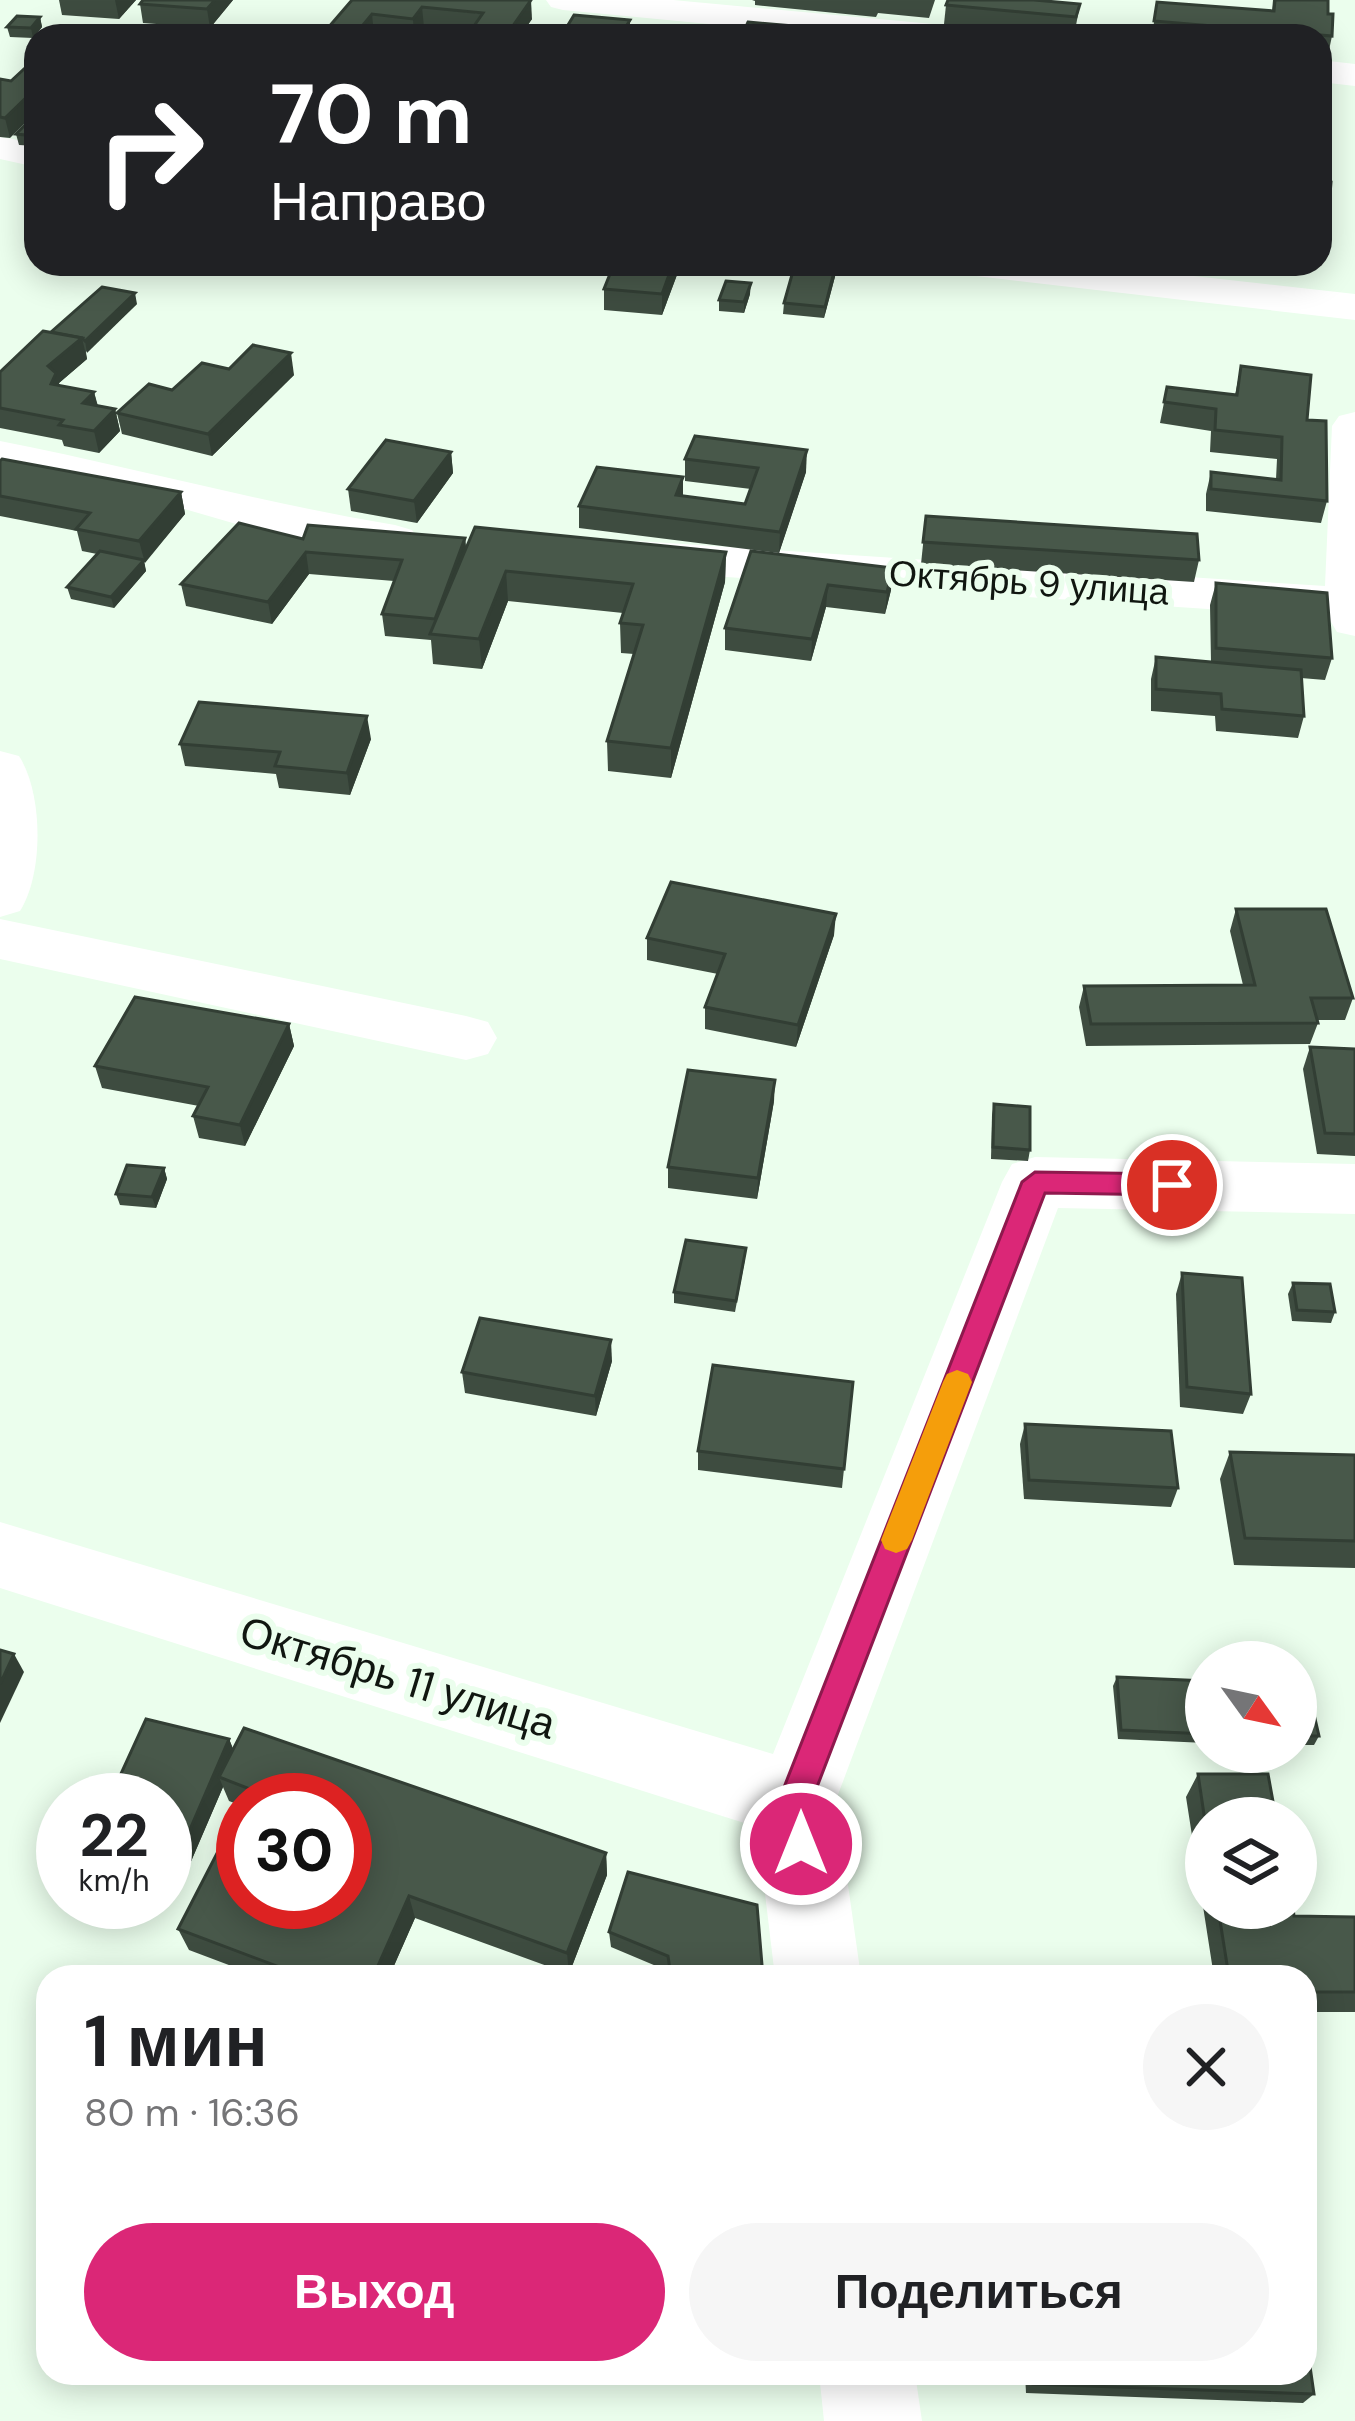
<!DOCTYPE html>
<html lang="ru">
<meta charset="utf-8">
<style>
:root{--surface:#fff;--page:#f6f6f6;--text:#202124;--muted:#757577;--accent:#db2777}
body{margin:0;font-family:"DM Sans",sans-serif;background:var(--page);color:var(--text);height:100vh;display:flex;flex-direction:column;font-size:45px;white-space:nowrap}
*{box-sizing:border-box;margin:0}
p{font-size:39px;color:var(--muted)}
.icon{flex:none;width:66px;height:66px;fill:none;stroke:currentColor;stroke-width:2;stroke-linecap:round;stroke-linejoin:round}
.map{position:relative;flex:1;overflow:hidden}
.panel{position:absolute;left:36px;top:1965px;width:1281px;height:420px;display:flex;flex-direction:column;background:var(--surface);border-radius:36px;box-shadow:0 6px 30px #0003}
.panel>*{flex:none}
.hud{position:absolute;left:24px;top:24px;width:1308px;height:252px;border-radius:36px;box-shadow:0 6px 30px #0003;background:#202124;color:#fff;overflow:hidden}
.needle{width:78px;rotate:123deg}
.controls{position:absolute;left:1185px;top:1641px;display:grid;gap:24px}
.controls a{display:grid;place-items:center;width:132px;height:132px;border-radius:50%;background:var(--surface);box-shadow:0 6px 30px #0003;font-size:60px}
.speed{position:absolute;left:36px;top:1773px;display:flex;gap:24px;font-size:60px;font-weight:700;text-align:center}
.speed>*{display:grid;place-content:center;width:156px;height:156px;border-radius:50%;background:var(--surface);box-shadow:0 6px 30px #0003;line-height:1}
.speed small{font-size:30px;font-weight:400}
.speed .limit{border:18px solid #d22;background:#fff;color:#111}
.pin{position:absolute;display:grid;place-items:center;width:102px;height:102px;color:#fff;margin:-51px;border:6px solid #fff;border-radius:50%;box-shadow:0 3px 12px #0007}
.me{position:absolute;width:132px;margin:-66px;rotate:0deg;stroke-linejoin:round;filter:drop-shadow(0 0 9px #0008)}
.turn{display:flex;align-items:center;gap:42px;height:252px;padding:0 48px;font-size:54px}
.turn .icon{width:156px;height:156px;stroke-width:2.5}
.turn b{display:block;font-size:84px;line-height:102px}
.round{display:grid;place-items:center;flex:none;width:126px;height:126px;border-radius:63px;background:var(--page)}
.head{display:flex;align-items:center;justify-content:space-between;height:204px;padding:0 48px}
h1{font-size:72px;font-weight:600;line-height:90px}
.button{display:flex;gap:24px;margin-top:auto;padding:24px 48px}
.button a{flex:1;height:138px;border-radius:72px;background:var(--accent);color:#fff;font-size:48px;font-weight:600;line-height:138px;text-align:center}
.button a+a{background:var(--page);color:var(--text)}
.map>svg:first-child{display:block}
.lines{fill:none;stroke-linecap:round;stroke-linejoin:round}
.street{fill:#fff;fill-rule:evenodd}
.wall{fill:#3e4c40;fill-rule:evenodd}
.shaded-wall{fill:#323e34}
.building{fill:#48584a;stroke:#323e34;stroke-width:3}
.route{fill:#db2777;stroke:#8e194d;stroke-width:3}
.slow{fill:#f59e0b}
.labels{text-anchor:middle;stroke-width:12;stroke-linejoin:round;paint-order:stroke}
.far-street-label{font-size:36px;fill:#101610;stroke:#ebfeed}
.street-label{font-size:42px;fill:#101610;stroke:#ebfeed}
</style>
<div class="map">
<svg width="1355" height="2421" viewBox="0 0 1355 2421">
<rect width="100%" height="100%" fill="#ebfeed"/>
<g class="lines">
<!-- street -->
<g class="street">
<path d="M 546,0 L 673,0 L 944,25 L 956,29 L 962,36 L 833,36 L 563,10 L 551,7 Z"/>
<path d="M 1320,60 L 1355,64 L 1355,86 L 1320,82 Z"/>
<path d="M 0,137 L 36,143 L 36,167 L 0,159 Z"/>
<path d="M 955,264 L 1086,264 L 1355,294 L 1355,320 L 976,276 L 961,273 Z"/>
<path d="M 1355,412 L 1355,636 L 1337,632 L 1328,617 L 636,571 L 619,566 L 612,556 L 619,546 L 636,541 L 1325,586 L 1332,426 L 1339,416 Z"/>
<path d="M 0,441 C 133,467 262,503 395,525 L 412,530 L 419,540 L 412,550 L 395,555 L 257,530 L 143,497 L 0,469 Z"/>
<path d="M 0,751 L 19,756 C 43,793 44,873 20,911 L 0,917 Z"/>
<path d="M 0,919 L 466,1016 L 488,1022 L 497,1038 L 488,1054 L 466,1060 L 0,959 Z"/>
<path d="M 1035,1157 L 1355,1164 L 1355,1214 L 1058,1208 L 836,1800 L 861,1977 L 775,1977 L 757,1827 L 0,1588 L 0,1522 L 773,1754 L 1002,1182 L 1012,1164 Z"/>
<path d="M 819,2373 L 915,2373 L 922,2421 L 824,2421 Z"/>
</g>
</g>
<!-- wall -->
<g class="wall">
<path d="M 59,0 L 136,0 L 119,19 L 62,15 Z"/>
<path d="M 143,0 L 233,0 L 210,28 L 143,23 L 140,4 Z"/>
<path d="M 352,0 L 532,19 L 520,36 L 475,36 L 474,32 L 424,27 L 416,36 L 374,34 Z"/>
<path d="M 752,0 L 935,0 L 929,18 L 878,13 L 876,17 L 755,5 L 755,1 Z"/>
<path d="M 1273,0 L 1328,0 L 1328,14 L 1332,36 L 1328,55 L 1320,54 L 1320,36 L 1152,36 L 1157,2 L 1272,11 Z"/>
<path d="M 1080,4 L 1074,36 L 944,24 L 946,5 Z"/>
<path d="M 40,17 L 42,27 L 33,38 L 10,37 L 7,27 Z"/>
<path d="M 565,30 L 630,30 L 627,36 L 566,36 Z"/>
<path d="M 0,79 L 11,81 L 10,138 L 0,137 Z"/>
<path d="M 36,114 L 36,146 L 19,145 L 16,134 Z"/>
<path d="M 1320,181 L 1329,207 L 1324,227 L 1320,227 Z"/>
<path d="M 614,264 L 681,264 L 662,315 L 604,310 L 604,289 Z"/>
<path d="M 1246,264 L 1310,264 L 1307,274 L 1246,266 Z"/>
<path d="M 837,269 L 824,318 L 783,314 L 784,303 Z"/>
<path d="M 750,294 L 744,313 L 719,311 L 719,300 Z"/>
<path d="M 137,304 L 86,352 L 87,359 L 59,383 L 59,385 L 94,392 L 98,406 L 115,409 L 120,431 L 99,453 L 64,446 L 62,440 L 0,428 L 0,372 L 51,332 Z"/>
<path d="M 1241,366 L 1307,420 L 1327,501 L 1321,523 L 1206,511 L 1206,494 L 1211,472 L 1276,479 L 1277,459 L 1210,452 L 1211,431 L 1160,423 L 1167,387 L 1235,395 Z"/>
<path d="M 229,369 L 294,375 L 212,456 L 122,434 L 117,413 Z"/>
<path d="M 451,452 L 453,473 L 417,523 L 351,511 L 348,489 Z"/>
<path d="M 685,459 L 806,472 L 779,553 L 579,528 L 579,506 L 683,496 L 745,504 L 751,489 L 685,481 Z"/>
<path d="M 0,461 L 181,492 L 185,514 L 144,563 L 146,571 L 114,608 L 71,599 L 67,587 L 97,554 L 82,551 L 77,531 L 0,516 Z"/>
<path d="M 926,516 L 1199,560 L 1194,582 L 921,564 Z"/>
<path d="M 465,538 L 466,547 L 726,552 L 725,582 L 671,778 L 608,771 L 607,741 L 634,654 L 621,653 L 620,623 L 623,613 L 508,601 L 482,669 L 433,664 L 431,640 L 385,636 L 382,614 L 394,581 L 309,574 L 272,624 L 186,606 L 181,584 L 303,539 Z"/>
<path d="M 751,551 L 891,590 L 885,614 L 826,607 L 811,661 L 725,650 L 725,628 Z"/>
<path d="M 1216,583 L 1332,658 L 1325,680 L 1301,678 L 1304,716 L 1298,738 L 1216,731 L 1215,716 L 1151,711 L 1151,679 L 1156,657 L 1211,662 L 1210,605 Z"/>
<path d="M 371,739 L 350,795 L 279,788 L 276,774 L 185,766 L 180,744 Z"/>
<path d="M 1236,909 L 1353,998 L 1345,1020 L 1317,1020 L 1318,1023 L 1310,1044 L 1086,1046 L 1079,1007 L 1084,986 L 1243,985 L 1230,931 Z"/>
<path d="M 834,935 L 796,1047 L 705,1029 L 705,1007 L 718,974 L 647,960 L 647,938 Z"/>
<path d="M 289,1024 L 294,1046 L 245,1146 L 199,1138 L 193,1116 L 199,1106 L 102,1088 L 95,1066 Z"/>
<path d="M 1310,1047 L 1355,1049 L 1355,1156 L 1317,1154 L 1303,1069 Z"/>
<path d="M 774,1101 L 757,1199 L 668,1188 L 668,1167 Z"/>
<path d="M 994,1104 L 1030,1150 L 1028,1161 L 991,1159 L 992,1115 Z"/>
<path d="M 164,1168 L 167,1179 L 156,1208 L 120,1205 L 116,1194 Z"/>
<path d="M 745,1259 L 735,1312 L 674,1303 L 674,1292 Z"/>
<path d="M 1182,1273 L 1251,1394 L 1243,1414 L 1180,1407 L 1176,1294 Z"/>
<path d="M 1293,1283 L 1335,1312 L 1331,1323 L 1292,1321 L 1288,1294 Z"/>
<path d="M 612,1361 L 596,1416 L 465,1393 L 462,1372 Z"/>
<path d="M 853,1382 L 842,1488 L 698,1470 L 698,1451 Z"/>
<path d="M 1025,1424 L 1178,1488 L 1171,1507 L 1024,1499 L 1020,1444 Z"/>
<path d="M 1230,1452 L 1355,1455 L 1355,1568 L 1234,1565 L 1220,1479 Z"/>
<path d="M 1117,1677 L 1206,1681 L 1206,1743 L 1118,1739 L 1113,1686 Z"/>
<path d="M 1296,1684 L 1319,1736 L 1314,1745 L 1296,1745 Z"/>
<path d="M 229,1739 L 233,1749 L 606,1853 L 607,1875 L 569,1974 L 415,1918 L 389,1977 L 261,1977 L 189,1950 L 178,1929 L 242,1806 L 229,1801 L 223,1787 L 183,1880 L 165,1876 L 165,1800 ZM 243,1800 L 345,1800 L 243,1902 Z"/>
<path d="M 1198,1774 L 1206,1818 L 1206,1908 L 1293,1908 L 1294,1916 L 1355,1917 L 1355,2012 L 1305,2012 L 1305,1977 L 1214,1977 L 1186,1797 Z"/>
<path d="M 609,1932 L 763,1977 L 669,1977 L 668,1971 L 611,1947 Z"/>
<path d="M 1025,2373 L 1305,2373 L 1314,2394 L 1303,2403 L 1026,2393 Z"/>
</g>
<!-- shaded-wall -->
<g class="shaded-wall">
<path d="M 115,0 L 136,0 L 119,19 Z"/>
<path d="M 215,0 L 233,0 L 210,28 L 207,9 Z"/>
<path d="M 531,0 L 532,19 L 520,36 L 510,36 L 510,30 Z"/>
<path d="M 422,7 L 424,27 L 414,36 L 413,19 Z"/>
<path d="M 372,14 L 374,34 L 372,36 L 354,36 Z"/>
<path d="M 40,17 L 42,27 L 33,38 L 31,28 Z"/>
<path d="M 630,20 L 630,30 L 627,36 L 621,36 Z"/>
<path d="M 36,88 L 36,112 L 10,138 L 5,118 Z"/>
<path d="M 673,264 L 681,264 L 662,315 L 662,294 Z"/>
<path d="M 836,264 L 837,269 L 824,318 L 825,307 Z"/>
<path d="M 751,283 L 750,294 L 744,313 L 744,302 Z"/>
<path d="M 135,293 L 137,304 L 87,353 L 85,341 Z"/>
<path d="M 82,338 L 87,359 L 59,383 L 62,395 L 56,405 L 48,366 Z"/>
<path d="M 291,353 L 294,375 L 212,456 L 208,434 Z"/>
<path d="M 94,392 L 99,413 L 83,403 Z"/>
<path d="M 115,409 L 120,431 L 99,453 L 94,431 Z"/>
<path d="M 807,450 L 806,472 L 779,553 L 780,532 Z"/>
<path d="M 451,452 L 453,473 L 417,523 L 414,501 Z"/>
<path d="M 683,477 L 683,499 L 676,495 Z"/>
<path d="M 181,492 L 185,514 L 145,563 L 139,541 Z"/>
<path d="M 465,538 L 467,560 L 435,619 Z"/>
<path d="M 306,552 L 309,574 L 272,624 L 268,602 Z"/>
<path d="M 726,552 L 725,582 L 671,778 L 671,748 Z"/>
<path d="M 144,560 L 146,571 L 114,608 L 111,597 Z"/>
<path d="M 893,568 L 891,590 L 885,614 L 887,592 Z"/>
<path d="M 506,571 L 508,601 L 482,669 L 479,639 Z"/>
<path d="M 828,585 L 826,607 L 811,661 L 812,639 Z"/>
<path d="M 367,716 L 371,739 L 350,795 L 347,773 Z"/>
<path d="M 836,914 L 834,935 L 796,1047 L 798,1025 Z"/>
<path d="M 289,1024 L 294,1046 L 245,1146 L 240,1125 Z"/>
<path d="M 775,1080 L 774,1101 L 757,1199 L 758,1178 Z"/>
<path d="M 164,1168 L 167,1179 L 156,1208 L 152,1197 Z"/>
<path d="M 611,1340 L 612,1361 L 596,1416 L 595,1396 Z"/>
<path d="M 14,1654 L 24,1672 L 0,1723 L 0,1684 Z"/>
<path d="M 229,1739 L 236,1756 L 219,1777 L 223,1787 L 183,1880 L 175,1864 Z"/>
<path d="M 606,1853 L 607,1875 L 569,1974 L 567,1953 Z"/>
<path d="M 409,1896 L 415,1918 L 389,1977 L 373,1977 Z"/>
</g>
<!-- building -->
<g class="building">
<path d="M 143,0 L 215,0 L 207,9 L 140,4 Z"/>
<path d="M 352,0 L 531,0 L 510,30 L 474,26 L 483,13 L 422,7 L 413,19 L 372,14 L 354,36 L 321,36 Z"/>
<path d="M 948,0 L 1034,0 L 1080,4 L 1076,17 L 946,5 Z"/>
<path d="M 1275,0 L 1328,0 L 1328,14 L 1333,14 L 1332,36 L 1154,21 L 1157,2 L 1274,11 Z"/>
<path d="M 574,15 L 630,20 L 621,35 L 565,30 Z"/>
<path d="M 17,16 L 40,17 L 31,28 L 7,27 Z"/>
<path d="M 748,22 L 910,36 L 742,36 Z"/>
<path d="M 36,58 L 36,88 L 5,118 L 0,117 L 0,79 L 11,81 Z"/>
<path d="M 1320,70 L 1327,70 L 1324,112 L 1320,112 Z"/>
<path d="M 36,114 L 36,136 L 16,134 Z"/>
<path d="M 1320,181 L 1331,182 L 1329,207 L 1320,206 Z"/>
<path d="M 614,264 L 673,264 L 662,294 L 604,289 Z"/>
<path d="M 795,264 L 836,264 L 825,307 L 784,303 Z"/>
<path d="M 726,281 L 751,283 L 744,302 L 719,300 Z"/>
<path d="M 102,287 L 135,293 L 85,341 L 82,338 L 51,332 Z"/>
<path d="M 43,331 L 82,338 L 48,366 L 56,373 L 51,384 L 94,392 L 83,403 L 115,409 L 94,431 L 59,425 L 63,420 L 0,408 L 0,372 Z"/>
<path d="M 253,345 L 291,353 L 208,434 L 117,413 L 149,384 L 172,390 L 202,363 L 229,369 Z"/>
<path d="M 1241,366 L 1311,375 L 1307,420 L 1326,421 L 1327,501 L 1211,489 L 1211,472 L 1281,480 L 1282,437 L 1215,430 L 1216,409 L 1164,402 L 1167,387 L 1237,395 Z"/>
<path d="M 695,436 L 807,450 L 780,532 L 579,506 L 597,467 L 683,477 L 676,495 L 745,504 L 758,468 L 685,459 Z"/>
<path d="M 386,440 L 451,452 L 414,501 L 348,489 Z"/>
<path d="M 2,459 L 181,492 L 139,541 L 76,529 L 90,513 L 0,496 L 0,461 Z"/>
<path d="M 926,516 L 1197,534 L 1199,560 L 923,542 Z"/>
<path d="M 239,523 L 303,539 L 308,525 L 465,538 L 435,619 L 382,614 L 402,560 L 306,552 L 268,602 L 181,584 Z"/>
<path d="M 475,527 L 726,552 L 671,748 L 607,741 L 643,625 L 620,623 L 633,584 L 506,571 L 479,639 L 430,634 Z"/>
<path d="M 100,551 L 144,560 L 111,597 L 67,587 Z"/>
<path d="M 751,551 L 893,568 L 887,592 L 828,585 L 812,639 L 725,628 Z"/>
<path d="M 1216,583 L 1327,593 L 1332,658 L 1216,648 Z"/>
<path d="M 1156,657 L 1301,670 L 1304,716 L 1222,709 L 1221,694 L 1156,689 Z"/>
<path d="M 199,702 L 367,716 L 347,773 L 275,766 L 280,752 L 180,744 Z"/>
<path d="M 671,882 L 836,914 L 798,1025 L 705,1007 L 725,954 L 647,938 Z"/>
<path d="M 1236,909 L 1326,909 L 1353,998 L 1311,998 L 1318,1023 L 1091,1024 L 1084,986 L 1255,985 Z"/>
<path d="M 135,997 L 289,1024 L 240,1125 L 193,1116 L 208,1087 L 95,1066 Z"/>
<path d="M 1310,1047 L 1355,1049 L 1355,1134 L 1325,1133 Z"/>
<path d="M 688,1070 L 775,1080 L 758,1178 L 668,1167 Z"/>
<path d="M 994,1104 L 1030,1107 L 1030,1150 L 993,1147 Z"/>
<path d="M 127,1165 L 164,1168 L 152,1197 L 116,1194 Z"/>
<path d="M 686,1240 L 746,1248 L 736,1301 L 674,1292 Z"/>
<path d="M 1182,1273 L 1242,1278 L 1251,1394 L 1187,1387 Z"/>
<path d="M 1293,1283 L 1330,1284 L 1335,1312 L 1297,1310 Z"/>
<path d="M 480,1318 L 611,1340 L 595,1396 L 462,1372 Z"/>
<path d="M 713,1365 L 853,1382 L 844,1469 L 698,1451 Z"/>
<path d="M 1025,1424 L 1171,1431 L 1178,1488 L 1029,1480 Z"/>
<path d="M 1230,1452 L 1355,1455 L 1355,1541 L 1245,1538 Z"/>
<path d="M 0,1650 L 14,1654 L 0,1684 Z"/>
<path d="M 1117,1677 L 1206,1681 L 1206,1734 L 1121,1730 Z"/>
<path d="M 1296,1684 L 1307,1684 L 1319,1736 L 1296,1736 Z"/>
<path d="M 146,1719 L 229,1739 L 175,1864 L 165,1862 L 165,1800 L 109,1800 Z"/>
<path d="M 244,1728 L 606,1853 L 567,1953 L 409,1896 L 373,1977 L 306,1977 L 178,1929 L 243,1803 L 243,1902 L 345,1902 L 345,1800 L 244,1800 L 250,1789 L 219,1777 Z"/>
<path d="M 1198,1774 L 1268,1774 L 1276,1818 L 1206,1818 L 1206,1828 Z"/>
<path d="M 628,1872 L 757,1905 L 763,1977 L 671,1977 L 668,1956 L 609,1932 Z"/>
<path d="M 1218,1908 L 1293,1908 L 1294,1916 L 1355,1917 L 1355,1992 L 1305,1992 L 1305,1977 L 1229,1977 Z"/>
<path d="M 1305,2332 L 1314,2394 L 1033,2384 L 1032,2373 L 1305,2373 Z"/>
</g>
<!-- route -->
<path class="route" d="M 1035,1172 L 1172,1174 L 1186,1185 L 1172,1195 L 1045,1193 L 812,1800 L 818,1844 L 813,1856 L 801,1861 L 789,1856 L 779,1800 L 1022,1182 Z"/>
<!-- slow -->
<path class="slow" d="M 957,1370 L 968,1374 L 972,1382 L 912,1540 L 907,1549 L 896,1553 L 885,1549 L 881,1540 L 943,1382 L 947,1374 Z"/>
<g class="labels">
<!-- far-street labels -->
<g class="far-street-label">
<text transform="translate(1029 582) rotate(4)" y="13">Октябрь 9 улица</text>
</g>
<!-- street labels -->
<g class="street-label">
<text transform="translate(398 1677) rotate(17)" y="15">Октябрь 11 улица</text>
</g>
</g>
</svg>
<div class="controls">
<a><svg class="needle" viewBox="-14 -14 28 28"><path d="M0-13l5 13h-10z" fill="#e53935"/><path d="M0 13l5-13h-10z" fill="#757577"/></svg></a>
<a><svg class="icon" aria-label="layers" viewBox="0 0 24 24"><path d="M12 4l9 5-9 5-9-5zM3 14l9 5 9-5"/></svg></a>
</div>
<div class="speed"><div>22<small>km/h</small></div><div class="limit">30</div></div>
<div class="pin" style="left:1172px;top:1185px;background:#d93025"><svg class="icon" aria-label="arrive" viewBox="0 0 24 24"><path d="M6 21V4h12l-3 4 3 4H6"/></svg></div>
<svg class="me" style="left:801px;top:1844px" viewBox="-20 -20 40 40"><circle r="17" fill="#db2777" stroke="#fff" stroke-width="3"/><path d="M0-11L8 9 0 5-8 9z" fill="#fff"/></svg>
<div class="hud">
<div class="turn"><svg class="icon" aria-label="right" viewBox="0 0 24 24"><path d="M7 20v-9h11M14 6l5 5-5 5"/></svg><div><b>70 m</b>Направо</div></div>
</div>
<section class="panel">
<div class="head"><div><h1>1 мин</h1><p>80 m · 16:36</p></div><a class="round"><svg class="icon" aria-label="close" viewBox="0 0 24 24"><path d="M6 6l12 12M18 6L6 18"/></svg></a></div>
<div class="button"><a>Выход</a><a>Поделиться</a></div>
</section>
</div>
